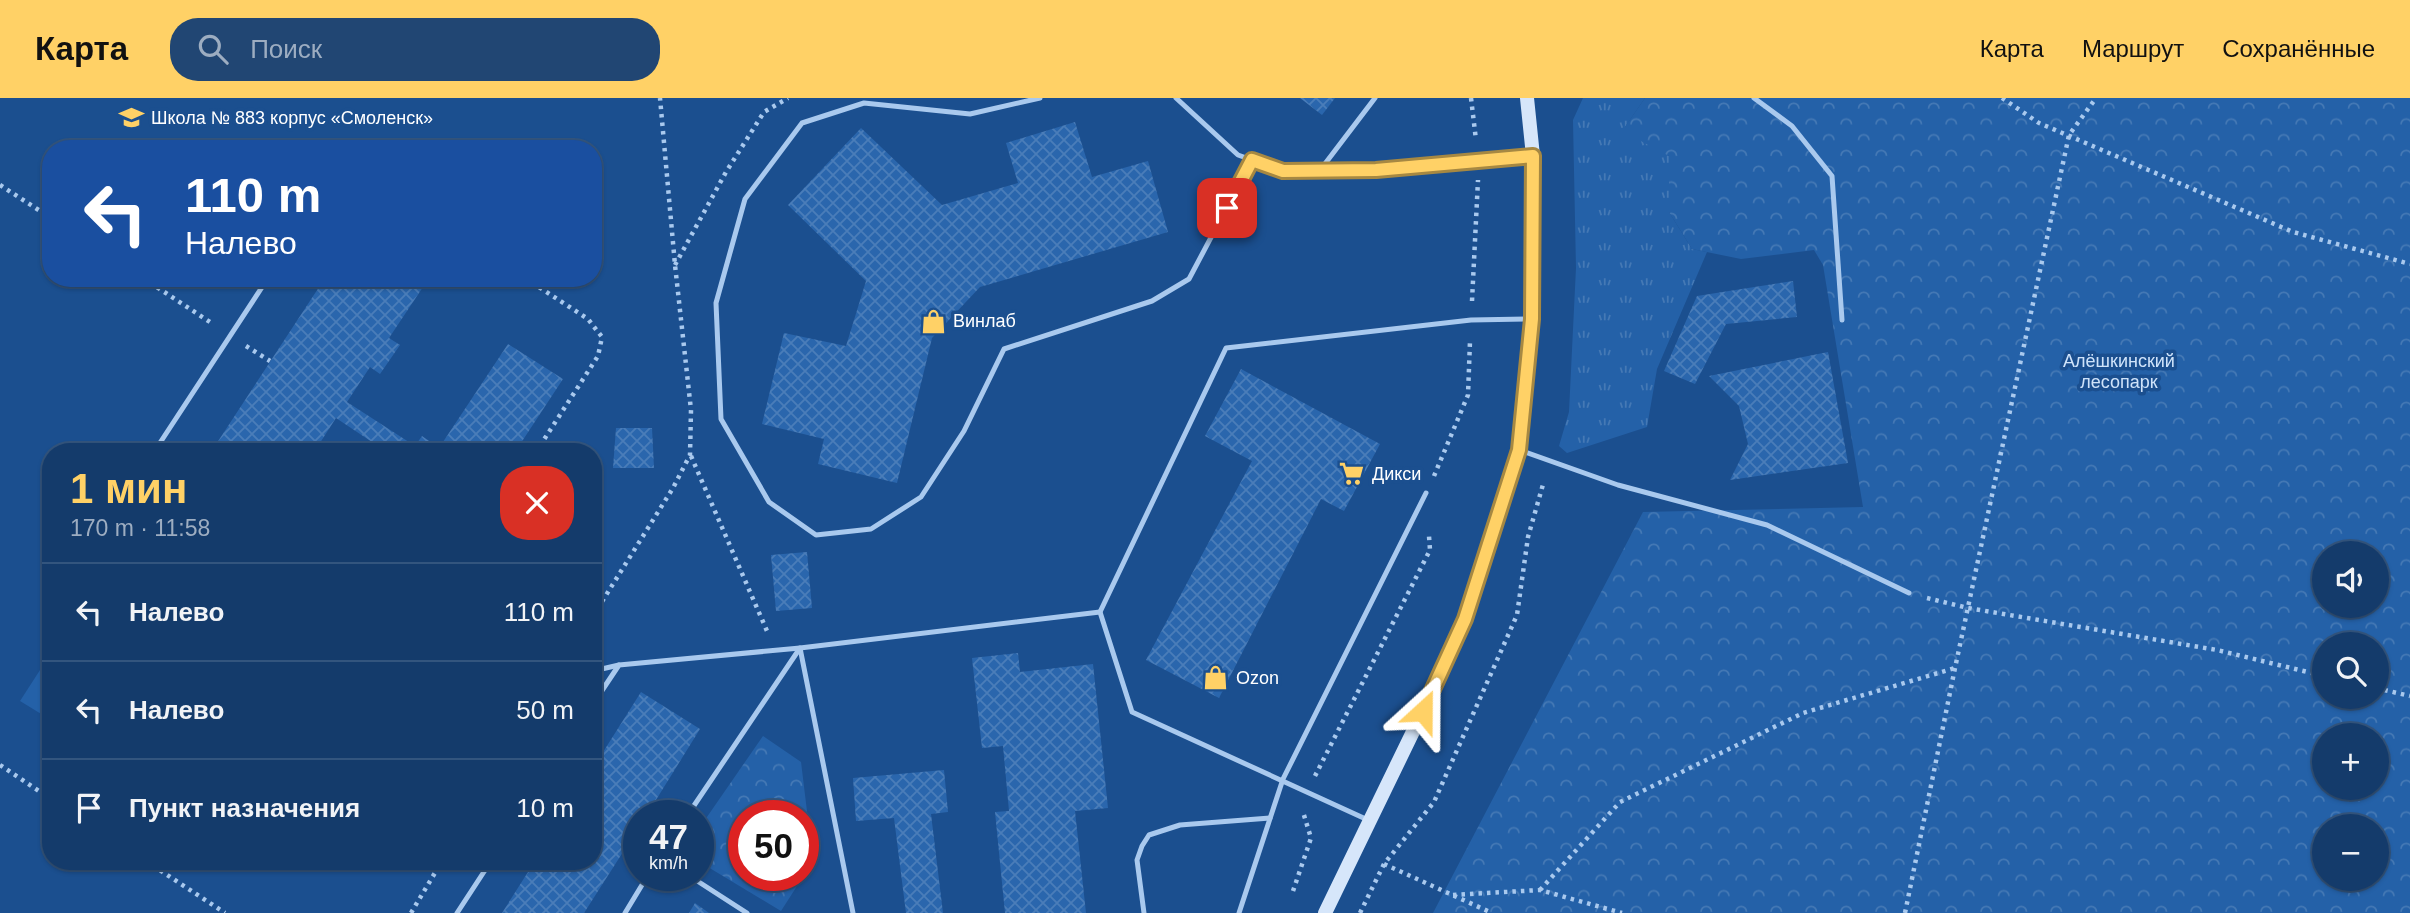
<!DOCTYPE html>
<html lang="ru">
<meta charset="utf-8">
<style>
:root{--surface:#143b6b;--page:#214673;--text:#f1f3f6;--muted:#9dadc1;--line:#33557e;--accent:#ffd166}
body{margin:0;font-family:Arial,sans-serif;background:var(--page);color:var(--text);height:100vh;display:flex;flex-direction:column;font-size:26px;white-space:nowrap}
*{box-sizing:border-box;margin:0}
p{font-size:23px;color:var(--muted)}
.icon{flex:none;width:38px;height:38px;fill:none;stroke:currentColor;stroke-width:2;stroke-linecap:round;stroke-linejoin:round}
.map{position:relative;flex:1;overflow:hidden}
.drawer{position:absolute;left:42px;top:345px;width:560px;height:427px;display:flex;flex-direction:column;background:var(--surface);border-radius:28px;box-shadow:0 2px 5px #0004,0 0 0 2px var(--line)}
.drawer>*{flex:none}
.top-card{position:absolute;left:42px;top:42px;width:560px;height:147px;border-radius:28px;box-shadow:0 2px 5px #0004,0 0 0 2px var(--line);background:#1a4fa0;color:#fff;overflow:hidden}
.buttons{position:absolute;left:2312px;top:443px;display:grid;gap:14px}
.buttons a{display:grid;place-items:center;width:77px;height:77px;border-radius:50%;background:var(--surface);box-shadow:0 2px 5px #0004,0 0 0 2px var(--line);font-size:35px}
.speed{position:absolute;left:623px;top:702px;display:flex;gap:14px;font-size:35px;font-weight:700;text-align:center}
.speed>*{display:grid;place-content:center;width:91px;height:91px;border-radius:50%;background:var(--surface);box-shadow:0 2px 5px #0004,0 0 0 2px var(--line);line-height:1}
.speed small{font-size:18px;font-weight:400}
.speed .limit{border:10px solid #d22;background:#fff;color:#111}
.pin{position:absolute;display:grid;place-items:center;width:60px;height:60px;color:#fff;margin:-30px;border-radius:14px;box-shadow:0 4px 10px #0006}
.me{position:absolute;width:77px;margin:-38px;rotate:24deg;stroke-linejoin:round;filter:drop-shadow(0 0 5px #0008)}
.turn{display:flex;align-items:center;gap:24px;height:147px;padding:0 28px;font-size:32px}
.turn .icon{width:91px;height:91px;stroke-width:2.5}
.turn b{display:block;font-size:49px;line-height:60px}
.round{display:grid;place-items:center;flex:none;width:74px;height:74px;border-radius:28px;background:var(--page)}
.summary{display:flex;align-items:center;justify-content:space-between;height:119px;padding:0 28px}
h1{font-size:42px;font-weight:700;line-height:52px;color:var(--accent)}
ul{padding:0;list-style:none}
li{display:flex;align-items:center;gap:21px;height:98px;padding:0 28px;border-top:2px solid var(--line)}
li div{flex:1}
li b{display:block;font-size:26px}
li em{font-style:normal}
header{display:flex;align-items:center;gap:42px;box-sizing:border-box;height:98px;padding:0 35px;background:var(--accent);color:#111}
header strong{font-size:33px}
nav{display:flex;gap:38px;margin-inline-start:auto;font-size:24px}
.search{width:490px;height:63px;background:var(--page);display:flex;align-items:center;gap:18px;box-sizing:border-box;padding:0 24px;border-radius:28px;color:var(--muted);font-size:26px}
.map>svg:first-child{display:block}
.grass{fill:url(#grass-tufts)}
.forest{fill:url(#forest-crowns);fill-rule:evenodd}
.pitch{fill:#2461a8}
.building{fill:url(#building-cross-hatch)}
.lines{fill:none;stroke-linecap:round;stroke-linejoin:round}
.path{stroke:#a9c9ee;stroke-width:4.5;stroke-dasharray:3.5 5;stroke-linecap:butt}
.service{stroke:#a9c9ee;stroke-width:5}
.secondary{stroke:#d6e6fa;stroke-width:14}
.route-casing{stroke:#a68842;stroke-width:18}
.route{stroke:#ffd166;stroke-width:12}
.labels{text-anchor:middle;stroke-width:7;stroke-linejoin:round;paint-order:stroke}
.poi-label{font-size:18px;fill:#fff;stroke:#1b4f8f;text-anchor:start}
.park-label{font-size:18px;fill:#cfe3fa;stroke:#1b4f8f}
</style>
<header>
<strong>Карта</strong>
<div class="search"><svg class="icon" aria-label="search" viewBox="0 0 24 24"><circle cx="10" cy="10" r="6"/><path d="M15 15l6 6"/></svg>Поиск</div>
<nav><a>Карта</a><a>Маршрут</a><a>Сохранённые</a></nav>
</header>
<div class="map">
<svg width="2410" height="815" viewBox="0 0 2410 815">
<defs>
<pattern id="grass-tufts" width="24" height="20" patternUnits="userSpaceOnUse" patternTransform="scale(1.75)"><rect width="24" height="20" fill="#2461a8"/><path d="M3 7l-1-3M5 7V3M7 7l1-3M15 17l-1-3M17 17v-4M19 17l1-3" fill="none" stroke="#4579b5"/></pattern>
<pattern id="forest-crowns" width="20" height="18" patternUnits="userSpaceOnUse" patternTransform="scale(1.75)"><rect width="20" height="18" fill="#2461a8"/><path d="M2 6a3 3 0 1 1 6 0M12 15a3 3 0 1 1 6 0" fill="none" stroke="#4579b5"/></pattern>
<pattern id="building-cross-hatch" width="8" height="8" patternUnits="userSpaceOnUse" patternTransform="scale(1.75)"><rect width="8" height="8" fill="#2a66ad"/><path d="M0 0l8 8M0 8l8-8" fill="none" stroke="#4a7db9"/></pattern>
</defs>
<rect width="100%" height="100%" fill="#1b4f8f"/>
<!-- grass -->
<path class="grass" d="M 1583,0 L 1645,0 L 1625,29 L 1669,58 L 1669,114 L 1692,151 L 1707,154 L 1657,271 L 1647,329 L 1567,355 L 1559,348 L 1569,314 L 1576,170 L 1573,22 Z"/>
<!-- forest -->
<g class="forest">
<path d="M 1645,0 L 2410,0 L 2410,815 L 1433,815 L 1643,414 L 1863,409 L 1823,167 L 1814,152 L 1741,161 L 1692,151 L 1669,114 L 1669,58 L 1622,33 ZM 2324,455 L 2376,455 L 2376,508 L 2324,508 ZM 2324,546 L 2376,546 L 2376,598 L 2324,598 ZM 2324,637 L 2376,637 L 2376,690 L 2324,690 ZM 2324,728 L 2376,728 L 2376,780 L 2324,780 Z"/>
<path d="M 763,638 L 801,664 L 813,763 L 781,813 L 698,763 L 698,732 ZM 744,718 L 803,718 L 803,777 L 744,777 Z"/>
</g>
<!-- pitch -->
<path class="pitch" d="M 51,555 L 51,622 L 20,603 Z"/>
<!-- building -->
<g class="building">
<path d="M 1300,0 L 1335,0 L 1322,17 Z"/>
<path d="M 1075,24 L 1092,79 L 1148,63 L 1168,134 L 980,189 L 932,240 L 897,385 L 818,366 L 824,341 L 762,326 L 784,235 L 846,248 L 866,183 L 788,107 L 861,30 L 942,107 L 1018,85 L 1006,45 Z"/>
<path d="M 325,180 L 429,180 L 389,240 L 400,247 L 380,276 L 370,269 L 347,304 L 415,348 L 422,338 L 439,350 L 508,246 L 563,281 L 515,354 L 387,354 L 336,320 L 316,351 L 320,354 L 211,354 Z"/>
<path d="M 1793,183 L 1797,219 L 1726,226 L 1695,286 L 1664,273 L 1697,198 Z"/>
<path d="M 1828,254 L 1848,365 L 1730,382 L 1748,346 L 1739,308 L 1709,278 Z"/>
<path d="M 1241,271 L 1380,346 L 1344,413 L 1321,401 L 1219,600 L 1146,562 L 1252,363 L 1205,338 Z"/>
<path d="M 616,330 L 652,330 L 654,370 L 613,370 Z"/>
<path d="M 807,454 L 812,510 L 776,513 L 771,457 Z"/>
<path d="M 1018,555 L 1020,574 L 1093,566 L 1108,710 L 1075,713 L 1086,815 L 1005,815 L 995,714 L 1009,713 L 1003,648 L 982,650 L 972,560 Z"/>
<path d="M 641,594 L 700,631 L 646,718 L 639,718 L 639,729 L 584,815 L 502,815 L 535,763 L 593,763 L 593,670 Z"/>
<path d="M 944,672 L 948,714 L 931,716 L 943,815 L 906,815 L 894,720 L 856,723 L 853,680 Z"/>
<path d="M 695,805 L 709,815 L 689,815 Z"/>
</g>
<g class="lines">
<!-- path -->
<g class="path">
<path d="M 1471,0 L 1476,42"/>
<path d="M 2002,0 L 2039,25 L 2293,134 L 2410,166"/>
<path d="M 0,87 L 51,120"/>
<path d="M 675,167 L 726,74 L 764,14 L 788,0"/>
<path d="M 143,180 L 213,226"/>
<path d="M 525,180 L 588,221 L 602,239 L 598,258 L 536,354"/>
<path d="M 1472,203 L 1478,82"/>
<path d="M 246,248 L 270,263"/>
<path d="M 691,358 L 767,533"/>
<path d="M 1434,378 L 1468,297 L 1470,243"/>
<path d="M 1927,500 L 1968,510 L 2217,552 L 2324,578"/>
<path d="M 593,518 L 673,390 L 690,357 L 691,312 L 675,167 L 660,0"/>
<path d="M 2376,590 L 2410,598"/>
<path d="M 0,667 L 51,701"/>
<path d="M 1315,678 L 1430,452 L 1429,438"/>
<path d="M 146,763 L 225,815"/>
<path d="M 1384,766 L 1492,815"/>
<path d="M 1540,792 L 1620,704 L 1803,615 L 1955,570"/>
<path d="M 1293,793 L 1311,740 L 1303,714"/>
<path d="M 1453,797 L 1540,792 L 1622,815"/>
<path d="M 411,815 L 442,763"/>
<path d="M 1360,815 L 1384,766 L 1434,704 L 1517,517 L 1528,439 L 1544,383"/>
<path d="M 1905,815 L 1955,570 L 2069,37 L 2096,0"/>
</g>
<!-- service -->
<g class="service">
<path d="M 1040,0 L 970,16 L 864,5 L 802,25 L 745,101 L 716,205 L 721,321 L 769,404 L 816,437 L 871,431 L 921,399 L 964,333 L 1004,251 L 1152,203 L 1189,181 L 1252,62"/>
<path d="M 1176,0 L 1238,57 L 1283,73 L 1376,72 L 1533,58"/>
<path d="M 1754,0 L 1792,28 L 1832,78 L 1842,222"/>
<path d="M 1321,71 L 1375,0"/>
<path d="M 1522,353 L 1618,387 L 1767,427 L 1909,495"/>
<path d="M 154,354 L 268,180"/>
<path d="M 1100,514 L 1226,250 L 1471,222 L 1531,221"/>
<path d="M 593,573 L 619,567"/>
<path d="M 593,606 L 619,567 L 800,550 L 853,815"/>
<path d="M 687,718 L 800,550 L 1100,514 L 1132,614 L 1368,722"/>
<path d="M 688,777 L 747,815"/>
<path d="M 457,815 L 491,763"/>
<path d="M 625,815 L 648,777"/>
<path d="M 1144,815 L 1137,762 L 1142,748 L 1149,737 L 1180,727 L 1270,720"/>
<path d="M 1239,815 L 1283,681 L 1426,395"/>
</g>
<!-- secondary -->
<path class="secondary" d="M 1325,815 L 1423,613 L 1465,521 L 1519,352 L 1532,221 L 1533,58 L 1527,0"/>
</g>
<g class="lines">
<defs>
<path id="route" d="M 1227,110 L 1252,62 L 1283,73 L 1376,72 L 1533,58 L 1532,221 L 1519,352 L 1465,521 L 1423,613"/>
</defs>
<!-- route casing -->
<use href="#route" class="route-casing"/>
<!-- route -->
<use href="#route" class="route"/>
</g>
<!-- icons -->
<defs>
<symbol id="school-bare" viewBox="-9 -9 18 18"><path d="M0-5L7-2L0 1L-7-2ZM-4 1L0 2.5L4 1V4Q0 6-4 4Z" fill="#ffd166" stroke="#1b4f8f" stroke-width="2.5" paint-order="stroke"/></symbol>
<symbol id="shop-bare" viewBox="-9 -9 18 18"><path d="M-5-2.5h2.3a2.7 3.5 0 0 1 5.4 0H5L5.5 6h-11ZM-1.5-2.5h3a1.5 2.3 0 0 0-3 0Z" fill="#ffd166" stroke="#1b4f8f" stroke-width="2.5" paint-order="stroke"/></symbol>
<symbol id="supermarket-bare" viewBox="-9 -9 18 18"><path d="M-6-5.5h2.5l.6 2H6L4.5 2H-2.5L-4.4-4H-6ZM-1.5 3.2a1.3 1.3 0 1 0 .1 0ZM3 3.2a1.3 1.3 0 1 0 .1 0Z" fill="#ffd166" stroke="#1b4f8f" stroke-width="2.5" paint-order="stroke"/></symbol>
</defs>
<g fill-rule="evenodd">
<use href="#school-bare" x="114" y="2" width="35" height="35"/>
<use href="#shop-bare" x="916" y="206" width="35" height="35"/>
<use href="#supermarket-bare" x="1334" y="358" width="35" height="35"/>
<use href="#shop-bare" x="1198" y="562" width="35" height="35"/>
</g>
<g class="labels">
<!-- poi labels -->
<g class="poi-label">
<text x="151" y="26">Школа № 883 корпус «Смоленск»</text>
<text x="953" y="229">Винлаб</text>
<text x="1372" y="382">Дикси</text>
<text x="1236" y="586">Ozon</text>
</g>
<!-- park labels -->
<g class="park-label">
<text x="2119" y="269">Алёшкинский<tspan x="2119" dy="21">лесопарк</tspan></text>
</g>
</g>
</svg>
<div class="buttons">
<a><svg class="icon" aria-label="sound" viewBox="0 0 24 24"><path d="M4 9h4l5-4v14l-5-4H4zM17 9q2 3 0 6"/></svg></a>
<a><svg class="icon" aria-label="search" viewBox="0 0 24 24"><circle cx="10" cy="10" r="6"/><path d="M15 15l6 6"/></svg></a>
<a>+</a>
<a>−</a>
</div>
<div class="speed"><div>47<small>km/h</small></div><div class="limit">50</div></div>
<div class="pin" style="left:1227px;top:110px;background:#d93025"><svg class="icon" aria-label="arrive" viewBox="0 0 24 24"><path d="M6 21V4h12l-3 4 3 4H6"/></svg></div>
<svg class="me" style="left:1423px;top:613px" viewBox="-20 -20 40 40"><path d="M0-17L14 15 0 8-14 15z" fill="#ffd166" stroke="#fff" stroke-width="4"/></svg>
<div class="top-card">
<div class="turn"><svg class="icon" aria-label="left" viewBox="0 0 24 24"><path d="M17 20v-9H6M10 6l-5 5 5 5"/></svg><div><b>110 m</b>Налево</div></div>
</div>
<section class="drawer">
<div class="summary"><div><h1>1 мин</h1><p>170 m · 11:58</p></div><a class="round" style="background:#d93025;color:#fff"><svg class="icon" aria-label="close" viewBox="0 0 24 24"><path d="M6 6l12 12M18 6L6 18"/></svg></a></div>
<ul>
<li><svg class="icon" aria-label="left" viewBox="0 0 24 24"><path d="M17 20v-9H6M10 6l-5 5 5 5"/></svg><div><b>Налево</b></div><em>110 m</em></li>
<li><svg class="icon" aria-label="left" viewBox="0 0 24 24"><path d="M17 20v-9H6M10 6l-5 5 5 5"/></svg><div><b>Налево</b></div><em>50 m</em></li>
<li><svg class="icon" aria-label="arrive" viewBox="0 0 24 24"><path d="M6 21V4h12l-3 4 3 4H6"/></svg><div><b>Пункт назначения</b></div><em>10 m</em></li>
</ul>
</section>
</div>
